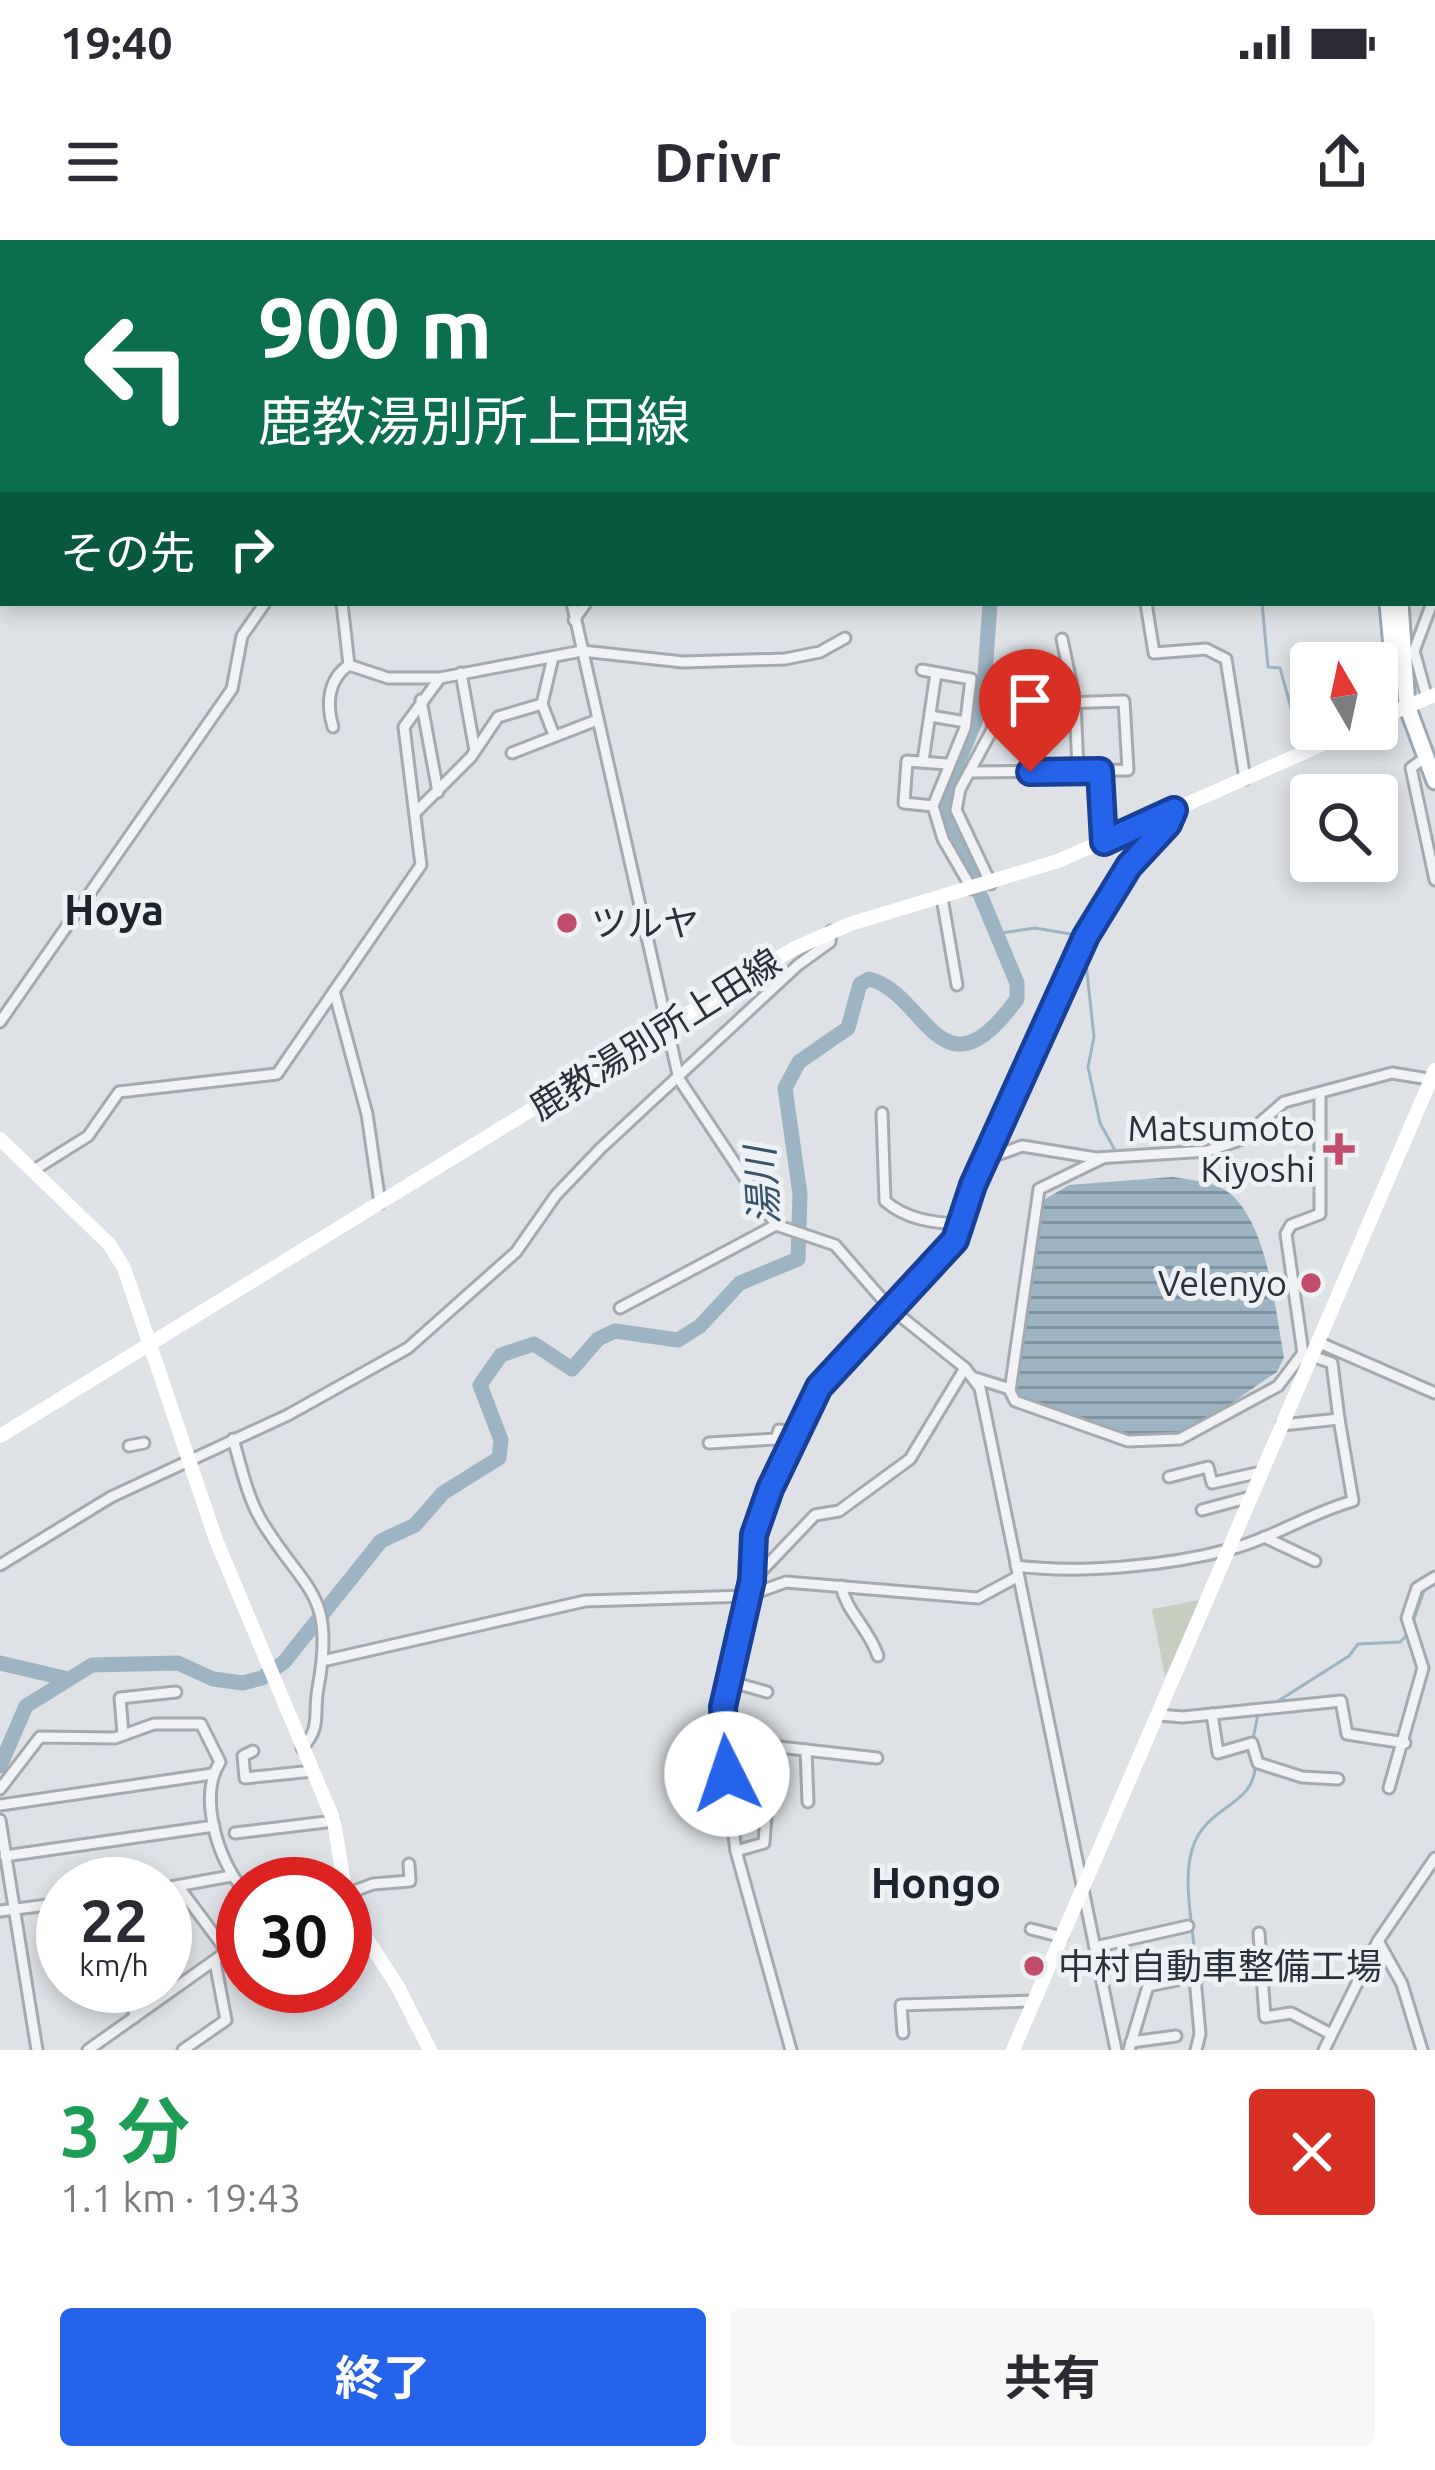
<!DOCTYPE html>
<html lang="ja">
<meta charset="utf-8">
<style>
:root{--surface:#fff;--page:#f7f7f7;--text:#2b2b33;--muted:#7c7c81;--accent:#2563eb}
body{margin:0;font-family:Ubuntu,"Noto Sans JP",sans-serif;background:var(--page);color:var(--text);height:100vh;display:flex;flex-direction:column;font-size:45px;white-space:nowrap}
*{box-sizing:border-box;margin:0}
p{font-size:39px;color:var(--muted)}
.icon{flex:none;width:66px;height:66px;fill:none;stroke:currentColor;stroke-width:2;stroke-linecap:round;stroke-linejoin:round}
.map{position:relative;height:1810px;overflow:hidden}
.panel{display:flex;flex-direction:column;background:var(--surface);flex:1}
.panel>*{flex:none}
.banner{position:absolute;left:0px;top:0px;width:1437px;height:366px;box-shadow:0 6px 18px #0003;background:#0b6e4f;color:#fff;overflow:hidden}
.needle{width:78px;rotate:351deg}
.tools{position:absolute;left:1290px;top:402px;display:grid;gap:24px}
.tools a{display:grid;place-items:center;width:108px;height:108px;border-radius:12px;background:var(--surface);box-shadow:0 6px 18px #0003;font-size:60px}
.speed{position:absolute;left:36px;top:1617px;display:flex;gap:24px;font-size:60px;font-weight:700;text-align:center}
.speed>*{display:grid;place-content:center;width:156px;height:156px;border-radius:50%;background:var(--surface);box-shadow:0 6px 18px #0003;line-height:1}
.speed small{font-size:30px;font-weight:400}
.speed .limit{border:18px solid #d22;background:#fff;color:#111}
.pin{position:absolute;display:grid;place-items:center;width:102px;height:102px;color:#fff;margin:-123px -51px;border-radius:50% 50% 50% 0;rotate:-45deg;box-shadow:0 0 12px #0007}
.pin .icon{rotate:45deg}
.me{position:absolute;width:132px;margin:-66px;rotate:356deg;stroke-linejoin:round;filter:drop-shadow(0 0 9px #0008)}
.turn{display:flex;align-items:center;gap:42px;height:252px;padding:0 60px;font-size:54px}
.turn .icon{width:156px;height:156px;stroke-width:2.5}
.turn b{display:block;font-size:84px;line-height:102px}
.then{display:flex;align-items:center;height:114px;padding:0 60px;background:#0003;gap:24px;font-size:45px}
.round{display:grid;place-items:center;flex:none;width:126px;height:126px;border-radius:12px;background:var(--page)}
.head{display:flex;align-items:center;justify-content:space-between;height:204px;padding:0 60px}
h1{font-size:72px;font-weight:700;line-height:90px;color:#1e9e55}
.button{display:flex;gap:24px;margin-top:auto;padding:24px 60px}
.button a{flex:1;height:138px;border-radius:12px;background:var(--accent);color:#fff;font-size:48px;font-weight:700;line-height:138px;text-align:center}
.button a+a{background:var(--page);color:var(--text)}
.status{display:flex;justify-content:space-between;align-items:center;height:84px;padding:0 60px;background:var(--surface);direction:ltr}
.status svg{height:33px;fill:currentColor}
header{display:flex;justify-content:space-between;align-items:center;height:156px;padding:0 60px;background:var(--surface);font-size:54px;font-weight:700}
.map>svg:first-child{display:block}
.green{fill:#c6cfc0}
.water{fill:url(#water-rules)}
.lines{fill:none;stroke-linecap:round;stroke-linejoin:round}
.stream{stroke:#9cb4c3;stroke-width:3}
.river{stroke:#9cb4c3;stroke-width:15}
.street-tunnel{stroke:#babfc4;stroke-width:9;stroke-dasharray:9 4.5;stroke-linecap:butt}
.street-casing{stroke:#a4aaaf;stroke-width:15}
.primary-casing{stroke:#9ea8b1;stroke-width:21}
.street{stroke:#f0f2f5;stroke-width:9}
.secondary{stroke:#fff;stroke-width:14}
.primary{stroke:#fff;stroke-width:15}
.route-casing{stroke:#184099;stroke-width:30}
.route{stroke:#2563eb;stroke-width:21}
.poi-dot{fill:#c14d6c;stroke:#edf1f4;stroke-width:4.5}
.labels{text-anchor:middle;stroke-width:10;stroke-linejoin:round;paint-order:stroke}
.poi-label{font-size:36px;fill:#29323b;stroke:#edf1f4;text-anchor:start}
.street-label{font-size:36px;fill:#29323b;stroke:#edf1f4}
.water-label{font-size:39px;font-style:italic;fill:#37546c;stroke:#edf1f4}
.quarter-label{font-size:42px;font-weight:bold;fill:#1b232c;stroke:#edf1f4}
</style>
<div class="status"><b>19:40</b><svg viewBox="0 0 49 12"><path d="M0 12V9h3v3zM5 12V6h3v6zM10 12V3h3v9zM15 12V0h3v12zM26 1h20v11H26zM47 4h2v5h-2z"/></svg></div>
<header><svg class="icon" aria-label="menu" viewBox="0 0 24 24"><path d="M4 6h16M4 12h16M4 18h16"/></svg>Drivr<svg class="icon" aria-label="share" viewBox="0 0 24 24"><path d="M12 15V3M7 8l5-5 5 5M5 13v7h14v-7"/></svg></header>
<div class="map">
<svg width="1435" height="1810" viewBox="0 0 1435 1810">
<defs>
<pattern id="water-rules" width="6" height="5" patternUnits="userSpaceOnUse" patternTransform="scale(3)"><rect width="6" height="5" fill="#9cb4c3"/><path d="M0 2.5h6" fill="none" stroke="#7f93a0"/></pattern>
</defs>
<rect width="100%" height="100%" fill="#dee2e6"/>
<!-- green -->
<path class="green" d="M 1200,1360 L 1165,1437 L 1152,1369 Z"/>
<!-- water -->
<path class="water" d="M 1172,937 C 1191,940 1220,942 1234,957 C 1269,993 1275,1070 1284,1117 L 1277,1132 C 1247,1151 1214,1179 1181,1193 C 1137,1210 1059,1172 1017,1157 L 1029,1016 L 1042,961 L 1069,945 Z"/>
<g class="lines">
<!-- stream -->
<g class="stream">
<path d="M 1323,3 L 1323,0"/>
<path d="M 1262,363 L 1268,427 L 1280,428 L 1301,504"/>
<path d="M 995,694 L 1035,688 L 1082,696"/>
<path d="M 1084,705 L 1094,797 L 1088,827 L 1100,883 L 1116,912"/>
<path d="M 1412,1384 L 1425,1348 L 1435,1344"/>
<path d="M 1275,1463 L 1349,1416 L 1358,1404 L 1400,1402 L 1409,1393"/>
<path d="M 1253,1499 L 1258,1474"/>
<path d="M 1142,1751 L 1155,1722 L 1194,1707 C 1191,1673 1180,1624 1199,1594 C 1216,1565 1257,1561 1255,1523"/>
</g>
<!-- river -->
<g class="river">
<path d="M 1016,3 L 1016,0"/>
<path d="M 0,1423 L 64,1438"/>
<path d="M 0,1526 L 26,1466 L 92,1425 L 178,1423 L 213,1439 L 243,1443 L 262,1438 L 284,1422 L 381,1301 L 415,1285 L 443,1253 L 499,1218 L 501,1200 L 480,1145 L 501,1115 L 534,1104 L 572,1129 L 598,1099 L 615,1091 L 678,1100 L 700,1086 L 740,1043 L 798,1019 L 800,954 L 785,848 L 799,822 L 848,788 L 860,744 L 869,739 C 927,753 940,865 1017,759 L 1017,743 L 945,570 L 948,546 L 983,463 L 990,363"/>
</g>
<!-- street-tunnel -->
<path class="street-tunnel" d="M 1434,73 L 1435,73"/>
<defs>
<g id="street">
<path d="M 546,0 L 546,3"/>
<path d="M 769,0 L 770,3"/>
<path d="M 1089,0 L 1092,3"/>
<path d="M 1261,0 L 1261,3"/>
<path d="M 107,3 L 114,0"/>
<path d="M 827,3 L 829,0"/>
<path d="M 0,49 L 3,46"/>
<path d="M 0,131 L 3,130"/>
<path d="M 1434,311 L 1435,311"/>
<path d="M 342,363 L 349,425 L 388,438 L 440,438 L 582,411 L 683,422 L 785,419 L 820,412 L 845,398"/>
<path d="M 572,363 L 679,839 L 776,985 L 835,1005 L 889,1067 L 965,1128 L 980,1148 L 1116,1810"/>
<path d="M 1146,363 L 1154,413 L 1206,409 L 1226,419 L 1245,539"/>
<path d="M 574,380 L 586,363"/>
<path d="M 1062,399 L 1075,461 L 1078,530"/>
<path d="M 922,430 L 971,439 L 965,488 L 933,566 L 943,599 L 972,649"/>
<path d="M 461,433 L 475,511"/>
<path d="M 1427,458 L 1414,411 L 1432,363"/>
<path d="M 421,460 L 438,552"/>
<path d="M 542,464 L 554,495"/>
<path d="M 1027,464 L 1030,533"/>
<path d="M 930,476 L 966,482"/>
<path d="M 333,487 C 326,464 328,439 349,425"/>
<path d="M 512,513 L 597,480"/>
<path d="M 1423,519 L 1411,528 L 1435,640"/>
<path d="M 923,521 L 936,433"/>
<path d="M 1100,531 L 1104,602"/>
<path d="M 973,532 L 1128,530 L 1124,461 L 998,465"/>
<path d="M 933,566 L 904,563 L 907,521 L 947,524"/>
<path d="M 416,572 L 471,517 L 498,477 L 542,464 L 553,417"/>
<path d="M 991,644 L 956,570 L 960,549 L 992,490 L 999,433"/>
<path d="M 942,658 L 957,745"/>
<path d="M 334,751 L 367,874 L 380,963"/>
<path d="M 0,782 L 232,449 L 242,396 L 265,363"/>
<path d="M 1320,853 L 1320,974 L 1291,985 L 1286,994 L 1303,1113 L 1332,1123 L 1339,1179"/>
<path d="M 882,873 L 885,961 C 906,979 932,983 960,984"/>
<path d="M 1103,918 L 1039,949 L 1010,1151 L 1015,1161 L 1128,1201 L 1180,1199 L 1278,1146 L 1303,1113"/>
<path d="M 986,919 L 1022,906 L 1096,918 L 1208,911 L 1240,900 L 1284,862 L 1392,833 L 1435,840"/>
<path d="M 34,930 L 88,896 L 119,852 L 277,834 L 421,625 L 404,487 L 440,438"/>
<path d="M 620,1068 L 776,985"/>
<path d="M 1320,1103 L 1435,1153"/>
<path d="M 972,1137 L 1010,1149"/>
<path d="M 233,1199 C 241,1226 247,1256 261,1280 C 305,1353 336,1351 318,1448 C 313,1475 322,1487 302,1508"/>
<path d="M 709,1203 L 776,1199 L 779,1190 L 798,1192"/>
<path d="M 129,1206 L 144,1203"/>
<path d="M 1169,1237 L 1208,1227 L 1212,1243 L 1261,1232"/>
<path d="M 1202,1270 L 1250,1257"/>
<path d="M 1264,1297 L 1315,1321"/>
<path d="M 0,1325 L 111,1257 L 288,1175 L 408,1108 L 516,1012 L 556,955 L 601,908 L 798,725 L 830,702 L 831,691"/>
<path d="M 1016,1326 C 1079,1334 1168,1326 1231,1309 C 1273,1298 1310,1273 1353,1261 L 1339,1179 L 1282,1185"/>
<path d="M 752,1341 L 815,1275 L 839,1271 L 910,1219 L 965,1128"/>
<path d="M 841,1346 C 847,1373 868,1387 878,1416"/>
<path d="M 327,1420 L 585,1361 L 747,1356 L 786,1342 L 978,1358 L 1017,1337"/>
<path d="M 728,1441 L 767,1452"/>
<path d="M 1212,1474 L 1218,1513 L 1252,1503 L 1258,1523 L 1302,1537 L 1338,1539"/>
<path d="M 1158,1475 L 1183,1477 L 1341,1461 L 1347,1494 L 1405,1503"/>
<path d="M 123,1494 L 120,1458 L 176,1452"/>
<path d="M 725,1501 L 877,1518"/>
<path d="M 806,1510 L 808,1562"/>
<path d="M 253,1511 L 243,1516 L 245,1538 L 313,1531"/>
<path d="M 683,1545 L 727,1534"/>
<path d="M 1389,1548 L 1423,1428 L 1407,1378 L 1417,1348 L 1435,1337"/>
<path d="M 0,1549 L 40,1497 L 115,1498 L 154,1484 L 201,1484 L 220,1522 C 198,1556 218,1621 243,1649"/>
<path d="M 729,1558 L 767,1561 L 764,1603 L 736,1611"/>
<path d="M 0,1565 L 212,1534"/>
<path d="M 0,1580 L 37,1810"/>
<path d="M 235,1593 L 334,1581"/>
<path d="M 5,1616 L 214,1586"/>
<path d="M 178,1646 L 228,1713"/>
<path d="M 165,1648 L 231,1636"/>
<path d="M 346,1654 L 373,1644 L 410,1641 L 409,1624"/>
<path d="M 0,1671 L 63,1663"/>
<path d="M 1031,1689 L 1062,1697"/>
<path d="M 1259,1693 L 1265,1777 L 1291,1773 L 1331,1794"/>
<path d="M 1378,1701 L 1402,1744 L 1422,1810"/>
<path d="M 1095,1707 L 1188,1686"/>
<path d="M 1195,1738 L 1200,1794 L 1196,1810"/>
<path d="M 130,1746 L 135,1777"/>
<path d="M 903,1793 L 901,1765 L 1033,1761"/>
<path d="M 1131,1802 L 1176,1796"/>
<path d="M 88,1810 L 243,1700"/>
<path d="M 183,1810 L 226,1780 L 215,1722"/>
<path d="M 791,1810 L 736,1611 L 729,1558 L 723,1467 L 752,1341 L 754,1295 L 819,1147 L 955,1000 L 973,945 L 1086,696 L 1107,658 L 1173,571"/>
<path d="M 1129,1810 L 1148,1746 L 1231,1729"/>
<path d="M 1324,1810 L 1378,1701 L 1435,1618"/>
</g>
<g id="primary">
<path d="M 1434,88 L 1435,82"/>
<path d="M 1434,150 L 1435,144"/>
<path d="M 1388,363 L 1394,429"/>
<path d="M 1400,363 L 1407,466 L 1435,541"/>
</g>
</defs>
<!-- street casing -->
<use href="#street" class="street-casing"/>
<!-- primary casing -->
<use href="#primary" class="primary-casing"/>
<!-- street -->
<use href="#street" class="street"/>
<!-- secondary -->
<g class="secondary">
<path d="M 1377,479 L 1435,455"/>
<path d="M 0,899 L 109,1004 L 124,1028 L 216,1300 L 334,1581 L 344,1644"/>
<path d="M 0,1196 L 793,709 L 850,684 L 1058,621 L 1357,489"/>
<path d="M 345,1648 L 354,1679 L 398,1747 L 430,1810"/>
<path d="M 1013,1810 L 1435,830"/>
</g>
<!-- primary -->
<use href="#primary" class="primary"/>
</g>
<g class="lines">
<defs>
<path id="route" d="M 727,1534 L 723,1467 L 752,1340 L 754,1295 L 770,1249 L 819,1147 L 955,1000 L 973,945 L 1086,696 L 1129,626 L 1168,584 L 1174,570 L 1104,602 L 1100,531 L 1030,532"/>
</defs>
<!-- route casing -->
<use href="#route" class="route-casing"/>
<!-- route -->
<use href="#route" class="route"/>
</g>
<!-- markers -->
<g class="poi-dot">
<circle cx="567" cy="683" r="12"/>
<path d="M1333 891h12v12h12v12h-12v12h-12v-12h-12v-12h12z"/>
<circle cx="1311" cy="1043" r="12"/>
<circle cx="1034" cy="1726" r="12"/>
</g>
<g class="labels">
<!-- poi labels -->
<g class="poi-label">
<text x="591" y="696">ツルヤ</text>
<text x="1315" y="901" text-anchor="end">Matsumoto<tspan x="1315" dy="41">Kiyoshi</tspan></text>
<text x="1287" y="1056" text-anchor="end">Velenyo</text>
<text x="1058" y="1739">中村自動車整備工場</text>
</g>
<!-- street labels -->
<g class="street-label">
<text transform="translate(655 794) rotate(-32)" y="13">鹿教湯別所上田線</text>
</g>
<!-- water labels -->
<g class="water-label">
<text transform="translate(762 946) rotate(-94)" y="14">湯川</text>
</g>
<!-- quarter labels -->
<g class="quarter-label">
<text x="114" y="685">Hoya</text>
<text x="936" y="1658">Hongo</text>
</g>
</g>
</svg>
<div class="tools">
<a><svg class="needle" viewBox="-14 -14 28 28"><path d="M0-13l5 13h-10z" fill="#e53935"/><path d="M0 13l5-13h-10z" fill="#7c7c81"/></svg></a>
<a><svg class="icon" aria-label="search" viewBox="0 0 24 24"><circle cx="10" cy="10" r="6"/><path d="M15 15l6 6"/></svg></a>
</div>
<div class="speed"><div>22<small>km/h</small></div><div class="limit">30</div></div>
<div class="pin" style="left:1030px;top:532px;background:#d93025"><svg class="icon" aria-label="arrive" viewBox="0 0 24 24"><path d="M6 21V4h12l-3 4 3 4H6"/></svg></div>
<svg class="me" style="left:727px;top:1534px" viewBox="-20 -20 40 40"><circle r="19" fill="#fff"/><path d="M0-13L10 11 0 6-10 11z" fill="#2563eb"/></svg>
<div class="banner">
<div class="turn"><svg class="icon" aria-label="left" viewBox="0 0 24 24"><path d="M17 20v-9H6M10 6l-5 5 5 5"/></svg><div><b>900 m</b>鹿教湯別所上田線</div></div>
<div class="then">その先<svg class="icon" aria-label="right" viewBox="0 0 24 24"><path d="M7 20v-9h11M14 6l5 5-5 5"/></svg></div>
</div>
</div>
<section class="panel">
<div class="head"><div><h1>3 分</h1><p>1.1 km · 19:43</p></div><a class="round" style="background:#d93025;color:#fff"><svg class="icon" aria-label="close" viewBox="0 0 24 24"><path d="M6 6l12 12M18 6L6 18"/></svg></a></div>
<div class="button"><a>終了</a><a>共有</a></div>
</section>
